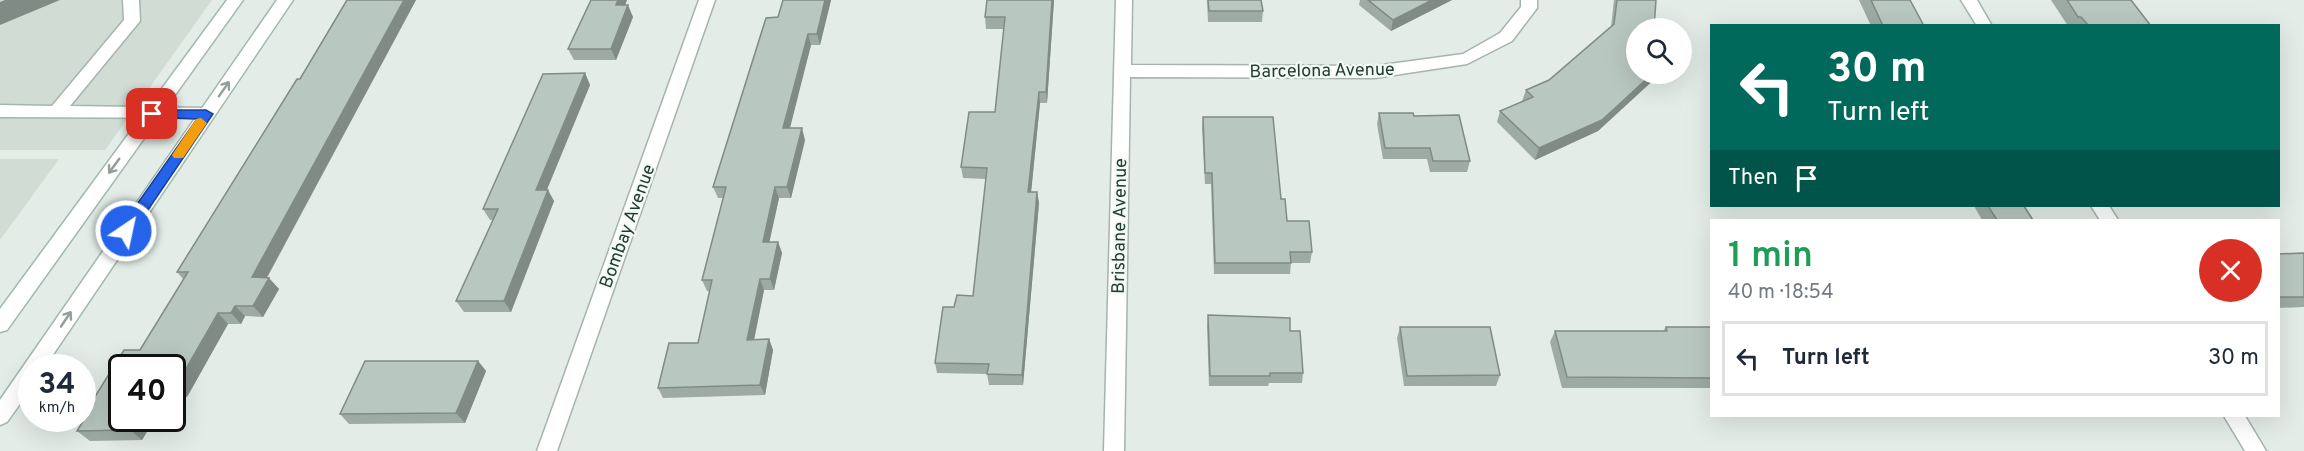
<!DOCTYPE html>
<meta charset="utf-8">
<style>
:root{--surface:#fff;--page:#f2f2f3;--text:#1f2937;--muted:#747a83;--line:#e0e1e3}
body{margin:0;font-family:Overpass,sans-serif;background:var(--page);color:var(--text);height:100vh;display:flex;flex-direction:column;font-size:22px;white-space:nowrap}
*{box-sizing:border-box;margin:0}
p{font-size:20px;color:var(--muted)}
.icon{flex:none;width:33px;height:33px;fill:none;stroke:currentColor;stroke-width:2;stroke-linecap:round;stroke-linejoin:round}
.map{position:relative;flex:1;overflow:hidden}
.sheet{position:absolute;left:1710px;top:219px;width:570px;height:198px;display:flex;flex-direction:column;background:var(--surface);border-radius:0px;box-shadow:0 6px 24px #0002}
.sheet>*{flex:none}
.hud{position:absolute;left:1710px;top:24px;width:570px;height:183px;border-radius:0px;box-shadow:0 6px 24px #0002;background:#00695c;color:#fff;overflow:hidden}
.tools{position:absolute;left:1626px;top:18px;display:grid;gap:12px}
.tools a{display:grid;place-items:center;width:66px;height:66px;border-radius:50%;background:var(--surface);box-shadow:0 6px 24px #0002;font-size:30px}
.speed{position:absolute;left:18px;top:354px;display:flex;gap:12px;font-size:30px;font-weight:700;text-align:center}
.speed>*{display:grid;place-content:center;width:78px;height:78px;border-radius:50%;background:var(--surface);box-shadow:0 6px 24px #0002;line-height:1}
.speed small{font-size:15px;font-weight:400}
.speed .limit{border:3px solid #111;border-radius:9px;background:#fff;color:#111}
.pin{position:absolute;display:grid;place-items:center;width:51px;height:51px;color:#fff;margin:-26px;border-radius:12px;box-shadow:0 3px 9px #0006}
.me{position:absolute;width:66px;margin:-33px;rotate:34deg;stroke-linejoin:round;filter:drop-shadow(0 0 4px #0008)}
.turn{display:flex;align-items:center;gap:21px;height:126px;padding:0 18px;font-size:27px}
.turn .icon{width:78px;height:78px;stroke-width:2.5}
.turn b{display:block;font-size:42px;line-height:51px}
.then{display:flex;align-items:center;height:57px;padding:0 18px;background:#0003;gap:12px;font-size:22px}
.round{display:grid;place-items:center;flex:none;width:63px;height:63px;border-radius:32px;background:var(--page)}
.overview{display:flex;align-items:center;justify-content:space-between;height:102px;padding:0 18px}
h1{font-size:36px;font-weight:600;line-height:45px;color:#1e9e55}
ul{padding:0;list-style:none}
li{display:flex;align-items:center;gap:18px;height:75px;margin:0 12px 9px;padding:0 6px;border:3px solid var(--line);border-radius:0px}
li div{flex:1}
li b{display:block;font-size:22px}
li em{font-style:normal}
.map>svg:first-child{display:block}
.built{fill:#d1dcd5}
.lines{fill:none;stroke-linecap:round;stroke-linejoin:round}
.lane-casing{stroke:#a6b4ad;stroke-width:3}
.street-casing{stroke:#a6b4ad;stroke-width:3}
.secondary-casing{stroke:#a1b7ad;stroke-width:3}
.lane{fill:#fff;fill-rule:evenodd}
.street{fill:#fff;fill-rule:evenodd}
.secondary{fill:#fff;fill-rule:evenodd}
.wall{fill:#9eaba4}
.shaded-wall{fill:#818b86}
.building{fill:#b8c7bf;stroke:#818b86;stroke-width:1.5}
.oneway{stroke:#919e99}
.route{fill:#2563eb;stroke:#184099;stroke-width:1.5}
.slow{fill:#f59e0b}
.labels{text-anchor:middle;stroke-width:4.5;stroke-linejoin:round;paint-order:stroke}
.street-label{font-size:18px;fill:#233d33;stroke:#f3f9f5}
</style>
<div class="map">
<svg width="2304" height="451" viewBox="0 0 2304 451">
<rect width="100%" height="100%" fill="#e3ece7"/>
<!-- built -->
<g class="built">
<path d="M 0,0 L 212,0 L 105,150 L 0,150 Z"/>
<path d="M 0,159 L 59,159 L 0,240 Z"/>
</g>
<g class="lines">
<defs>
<path id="lane" d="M 123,0 L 139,0 L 140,21 L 70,106 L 206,108 L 212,110 L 214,114 L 212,118 L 0,117 L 0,105 L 52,106 L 124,20 Z"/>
<g id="street">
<path d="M 699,0 L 715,0 L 557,451 L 537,451 Z"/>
<path d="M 1116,0 L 1132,0 L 1131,65 L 1375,66 L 1463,54 L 1500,33 L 1521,7 L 1521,0 L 1537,0 L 1537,8 L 1512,41 L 1467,64 L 1375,78 L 1130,77 L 1124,451 L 1104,451 Z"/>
<path d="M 1961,0 L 1977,0 L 1992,26 L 1977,26 Z"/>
<path d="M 2091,206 L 2109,206 L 2118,220 L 2100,220 Z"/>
<path d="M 2224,416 L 2245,416 L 2266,451 L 2245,451 Z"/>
</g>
<g id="secondary">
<path d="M 227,0 L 243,0 L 7,330 L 0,332 L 0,309 Z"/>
<path d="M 277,0 L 293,0 L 44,368 L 32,368 L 32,387 L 7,422 L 0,425 L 0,400 Z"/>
</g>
</defs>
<!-- lane casing -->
<use href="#lane" class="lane-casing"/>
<!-- street casing -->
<use href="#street" class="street-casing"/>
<!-- secondary casing -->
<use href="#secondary" class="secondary-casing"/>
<!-- lane -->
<use href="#lane" class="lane"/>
<!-- street -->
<use href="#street" class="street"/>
<!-- secondary -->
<use href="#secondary" class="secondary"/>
</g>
<!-- wall -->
<g class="wall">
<path d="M 347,0 L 416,0 L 267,278 L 279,289 L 263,317 L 245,316 L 241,324 L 228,324 L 187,397 L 172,398 L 172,368 L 122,418 L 155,418 L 142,440 L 90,441 L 77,431 L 93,404 L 91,403 L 140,350 L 184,280 L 177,272 L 300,79 Z"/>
<path d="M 591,0 L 627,0 L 625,5 L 633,17 L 616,60 L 574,60 L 568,49 Z"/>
<path d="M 783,0 L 831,0 L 820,45 L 811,45 L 789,128 L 805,140 L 791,198 L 779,198 L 769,242 L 778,242 L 782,253 L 774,290 L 764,290 L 754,340 L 769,339 L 773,350 L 765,395 L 663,398 L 658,388 L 698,343 L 710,291 L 707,291 L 702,280 L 723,198 L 718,198 L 713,187 L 778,17 Z"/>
<path d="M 987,0 L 1054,0 L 1047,103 L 1040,103 L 1031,192 L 1037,192 L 1039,203 L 1023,385 L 989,385 L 987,374 L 937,373 L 935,363 L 954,307 L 973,296 L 986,179 L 963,178 L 961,167 L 995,112 L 1004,29 L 986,29 L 985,17 Z"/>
<path d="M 1207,0 L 1261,0 L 1263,11 L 1262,22 L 1208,22 Z"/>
<path d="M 1360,0 L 1452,0 L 1391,31 L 1359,5 Z"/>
<path d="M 1614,0 L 1656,0 L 1636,74 L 1660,74 L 1598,131 L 1535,160 L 1497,122 L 1500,111 L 1522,101 L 1526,90 L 1549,80 L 1611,27 Z"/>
<path d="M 1859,0 L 1910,0 L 1924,26 L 1871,26 Z"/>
<path d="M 2051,0 L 2131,0 L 2151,26 L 2068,26 Z"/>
<path d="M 585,73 L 590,85 L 547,190 L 554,201 L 511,312 L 464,312 L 456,301 L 493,220 L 490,220 L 483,209 Z"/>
<path d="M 1379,113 L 1414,116 L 1470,161 L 1467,172 L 1430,172 L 1427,159 L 1383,159 L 1377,124 Z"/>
<path d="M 1203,117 L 1281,199 L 1287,221 L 1312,252 L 1310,263 L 1291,263 L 1290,274 L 1214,274 L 1211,184 L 1205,184 L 1202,128 Z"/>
<path d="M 1974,206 L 2024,206 L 2033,220 L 1982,220 Z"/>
<path d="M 2304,253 L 2304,307 L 2278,308 L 2278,254 Z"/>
<path d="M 1208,315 L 1290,331 L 1303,373 L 1302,383 L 1269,383 L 1268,386 L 1209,386 L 1207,326 Z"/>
<path d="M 1400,327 L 1500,375 L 1496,386 L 1404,386 L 1397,338 Z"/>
<path d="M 1666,327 L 1712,327 L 1712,388 L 1562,388 L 1550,342 L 1555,331 L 1663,331 Z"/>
<path d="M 478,361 L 486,371 L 465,423 L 349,424 L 340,414 Z"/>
</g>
<!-- shaded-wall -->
<g class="shaded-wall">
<path d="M 5,0 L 60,0 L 0,25 L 0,2 Z"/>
<path d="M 404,0 L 416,0 L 261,288 L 252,277 Z"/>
<path d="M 618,0 L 627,0 L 620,17 L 616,5 Z"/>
<path d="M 825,0 L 831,0 L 820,45 L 817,34 Z"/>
<path d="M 1052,0 L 1054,0 L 1047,103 L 1046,92 Z"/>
<path d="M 1432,0 L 1452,0 L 1391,31 L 1393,20 Z"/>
<path d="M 628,5 L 633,17 L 616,60 L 611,49 Z"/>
<path d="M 808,34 L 811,45 L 787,140 L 783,128 Z"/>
<path d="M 585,73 L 590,85 L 542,201 L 536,190 Z"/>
<path d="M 1652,74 L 1660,74 L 1598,131 L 1535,160 L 1539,148 Z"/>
<path d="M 1039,92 L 1040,103 L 1030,203 L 1028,192 Z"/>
<path d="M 802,128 L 805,140 L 791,198 L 787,187 Z"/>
<path d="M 775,187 L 779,198 L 767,253 L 763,242 Z"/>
<path d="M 548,190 L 554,201 L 511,312 L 504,301 Z"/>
<path d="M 1037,192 L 1039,203 L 1023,385 L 1022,375 Z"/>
<path d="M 778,242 L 782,253 L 774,290 L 770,279 Z"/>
<path d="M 269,278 L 279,289 L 263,317 L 253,306 Z"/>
<path d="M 760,279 L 764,290 L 752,350 L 747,340 Z"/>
<path d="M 235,306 L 245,316 L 241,324 L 231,313 Z"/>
<path d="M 218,313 L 228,324 L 187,397 L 176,386 Z"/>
<path d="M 769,339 L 773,350 L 765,395 L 760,385 Z"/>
<path d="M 478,361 L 486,371 L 465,423 L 456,413 Z"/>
<path d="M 137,418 L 155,418 L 142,440 L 130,430 Z"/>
</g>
<!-- building -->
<g class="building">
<path d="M 347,0 L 404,0 L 252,277 L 269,278 L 253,306 L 235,306 L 231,313 L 218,313 L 176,386 L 172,387 L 172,368 L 122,368 L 122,418 L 137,418 L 130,430 L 77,431 L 94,403 L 91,403 L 124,350 L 140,350 L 188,272 L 177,272 L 297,79 L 300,79 Z"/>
<path d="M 591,0 L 618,0 L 616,5 L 628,5 L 611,49 L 568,49 Z"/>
<path d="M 783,0 L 825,0 L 817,34 L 808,34 L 783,128 L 802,128 L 787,187 L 775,187 L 763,242 L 778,242 L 770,279 L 760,279 L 747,340 L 769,339 L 760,385 L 658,388 L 669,343 L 698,343 L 712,280 L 702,280 L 726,187 L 713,187 L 766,18 L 778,17 Z"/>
<path d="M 987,0 L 1052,0 L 1046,92 L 1039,92 L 1028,192 L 1037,192 L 1022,375 L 987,374 L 989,364 L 935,363 L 943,307 L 954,307 L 957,295 L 973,296 L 987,168 L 961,167 L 969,112 L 995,112 L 1005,17 L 985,17 Z"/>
<path d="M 1208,0 L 1261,0 L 1263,11 L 1209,11 Z"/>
<path d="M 1368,0 L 1432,0 L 1393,20 Z"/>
<path d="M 1617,0 L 1656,0 L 1654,28 L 1636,28 L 1636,74 L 1652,74 L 1602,120 L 1539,148 L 1500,111 L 1533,97 L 1526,90 L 1549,80 L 1614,24 Z"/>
<path d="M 1871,0 L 1910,0 L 1924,26 L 1883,26 Z"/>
<path d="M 2067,0 L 2131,0 L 2151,26 L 2089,26 L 2081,17 L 2078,17 Z"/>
<path d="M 585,73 L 536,190 L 548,190 L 504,301 L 456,301 L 498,209 L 483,209 L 543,74 Z"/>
<path d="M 1379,113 L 1413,113 L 1414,116 L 1459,115 L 1470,161 L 1433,161 L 1430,148 L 1385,148 Z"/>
<path d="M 1203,117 L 1273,117 L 1281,199 L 1285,199 L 1287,221 L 1309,221 L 1312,252 L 1290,252 L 1291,263 L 1215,263 L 1212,173 L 1205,173 Z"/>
<path d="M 1988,206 L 2024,206 L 2033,220 L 1997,220 Z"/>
<path d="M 2304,253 L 2304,297 L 2278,297 L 2278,254 Z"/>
<path d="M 1208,315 L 1290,318 L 1290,331 L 1300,331 L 1303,373 L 1270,373 L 1270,376 L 1210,376 Z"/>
<path d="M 1400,327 L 1490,327 L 1500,375 L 1407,376 Z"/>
<path d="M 1666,327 L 1712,327 L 1712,378 L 1567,377 L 1555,331 L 1667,331 Z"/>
<path d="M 365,361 L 478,361 L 456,413 L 340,414 Z"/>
</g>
<!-- one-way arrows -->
<defs><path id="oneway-shaft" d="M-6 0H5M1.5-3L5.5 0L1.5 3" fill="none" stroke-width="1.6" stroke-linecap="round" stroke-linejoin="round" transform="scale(1.5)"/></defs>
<g class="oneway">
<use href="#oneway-shaft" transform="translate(224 89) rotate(-55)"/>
<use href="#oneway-shaft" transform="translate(114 166) rotate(126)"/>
<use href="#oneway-shaft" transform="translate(66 319) rotate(-56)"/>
</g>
<!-- route -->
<path class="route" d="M 152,110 L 206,110 L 213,114 L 131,235 L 121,235 L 119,231 L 121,227 L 197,119 L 148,117 L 146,114 Z"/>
<!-- slow -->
<path class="slow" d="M 201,118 L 207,123 L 205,126 L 183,158 L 174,158 L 172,155 L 196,119 Z"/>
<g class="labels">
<!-- street labels -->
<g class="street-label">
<text transform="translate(1322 70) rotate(-1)" y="6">Barcelona Avenue</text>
<text transform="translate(627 226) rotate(-70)" y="6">Bombay Avenue</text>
<text transform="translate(1119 226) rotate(-89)" y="6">Brisbane Avenue</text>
</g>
</g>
</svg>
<div class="tools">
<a><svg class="icon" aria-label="search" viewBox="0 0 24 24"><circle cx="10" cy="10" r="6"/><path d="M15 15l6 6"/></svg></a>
</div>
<div class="speed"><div>34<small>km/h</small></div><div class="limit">40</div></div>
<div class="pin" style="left:152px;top:114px;background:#d93025"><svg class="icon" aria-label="arrive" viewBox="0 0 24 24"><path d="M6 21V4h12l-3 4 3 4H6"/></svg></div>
<svg class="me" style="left:126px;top:231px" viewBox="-20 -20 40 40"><circle r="17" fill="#2563eb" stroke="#fff" stroke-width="3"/><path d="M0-11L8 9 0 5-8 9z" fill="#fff"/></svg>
<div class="hud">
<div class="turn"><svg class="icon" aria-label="left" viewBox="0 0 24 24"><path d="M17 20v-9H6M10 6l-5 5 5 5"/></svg><div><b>30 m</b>Turn left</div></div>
<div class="then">Then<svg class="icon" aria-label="arrive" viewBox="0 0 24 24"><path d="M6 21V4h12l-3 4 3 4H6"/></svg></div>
</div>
<section class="sheet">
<div class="overview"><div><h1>1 min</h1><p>40 m · 18:54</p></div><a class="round" style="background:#d93025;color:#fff"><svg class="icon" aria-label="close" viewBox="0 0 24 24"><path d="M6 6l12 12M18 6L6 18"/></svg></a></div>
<ul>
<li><svg class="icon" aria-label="left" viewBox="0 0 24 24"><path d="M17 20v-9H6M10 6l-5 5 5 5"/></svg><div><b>Turn left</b></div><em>30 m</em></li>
</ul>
</section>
</div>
